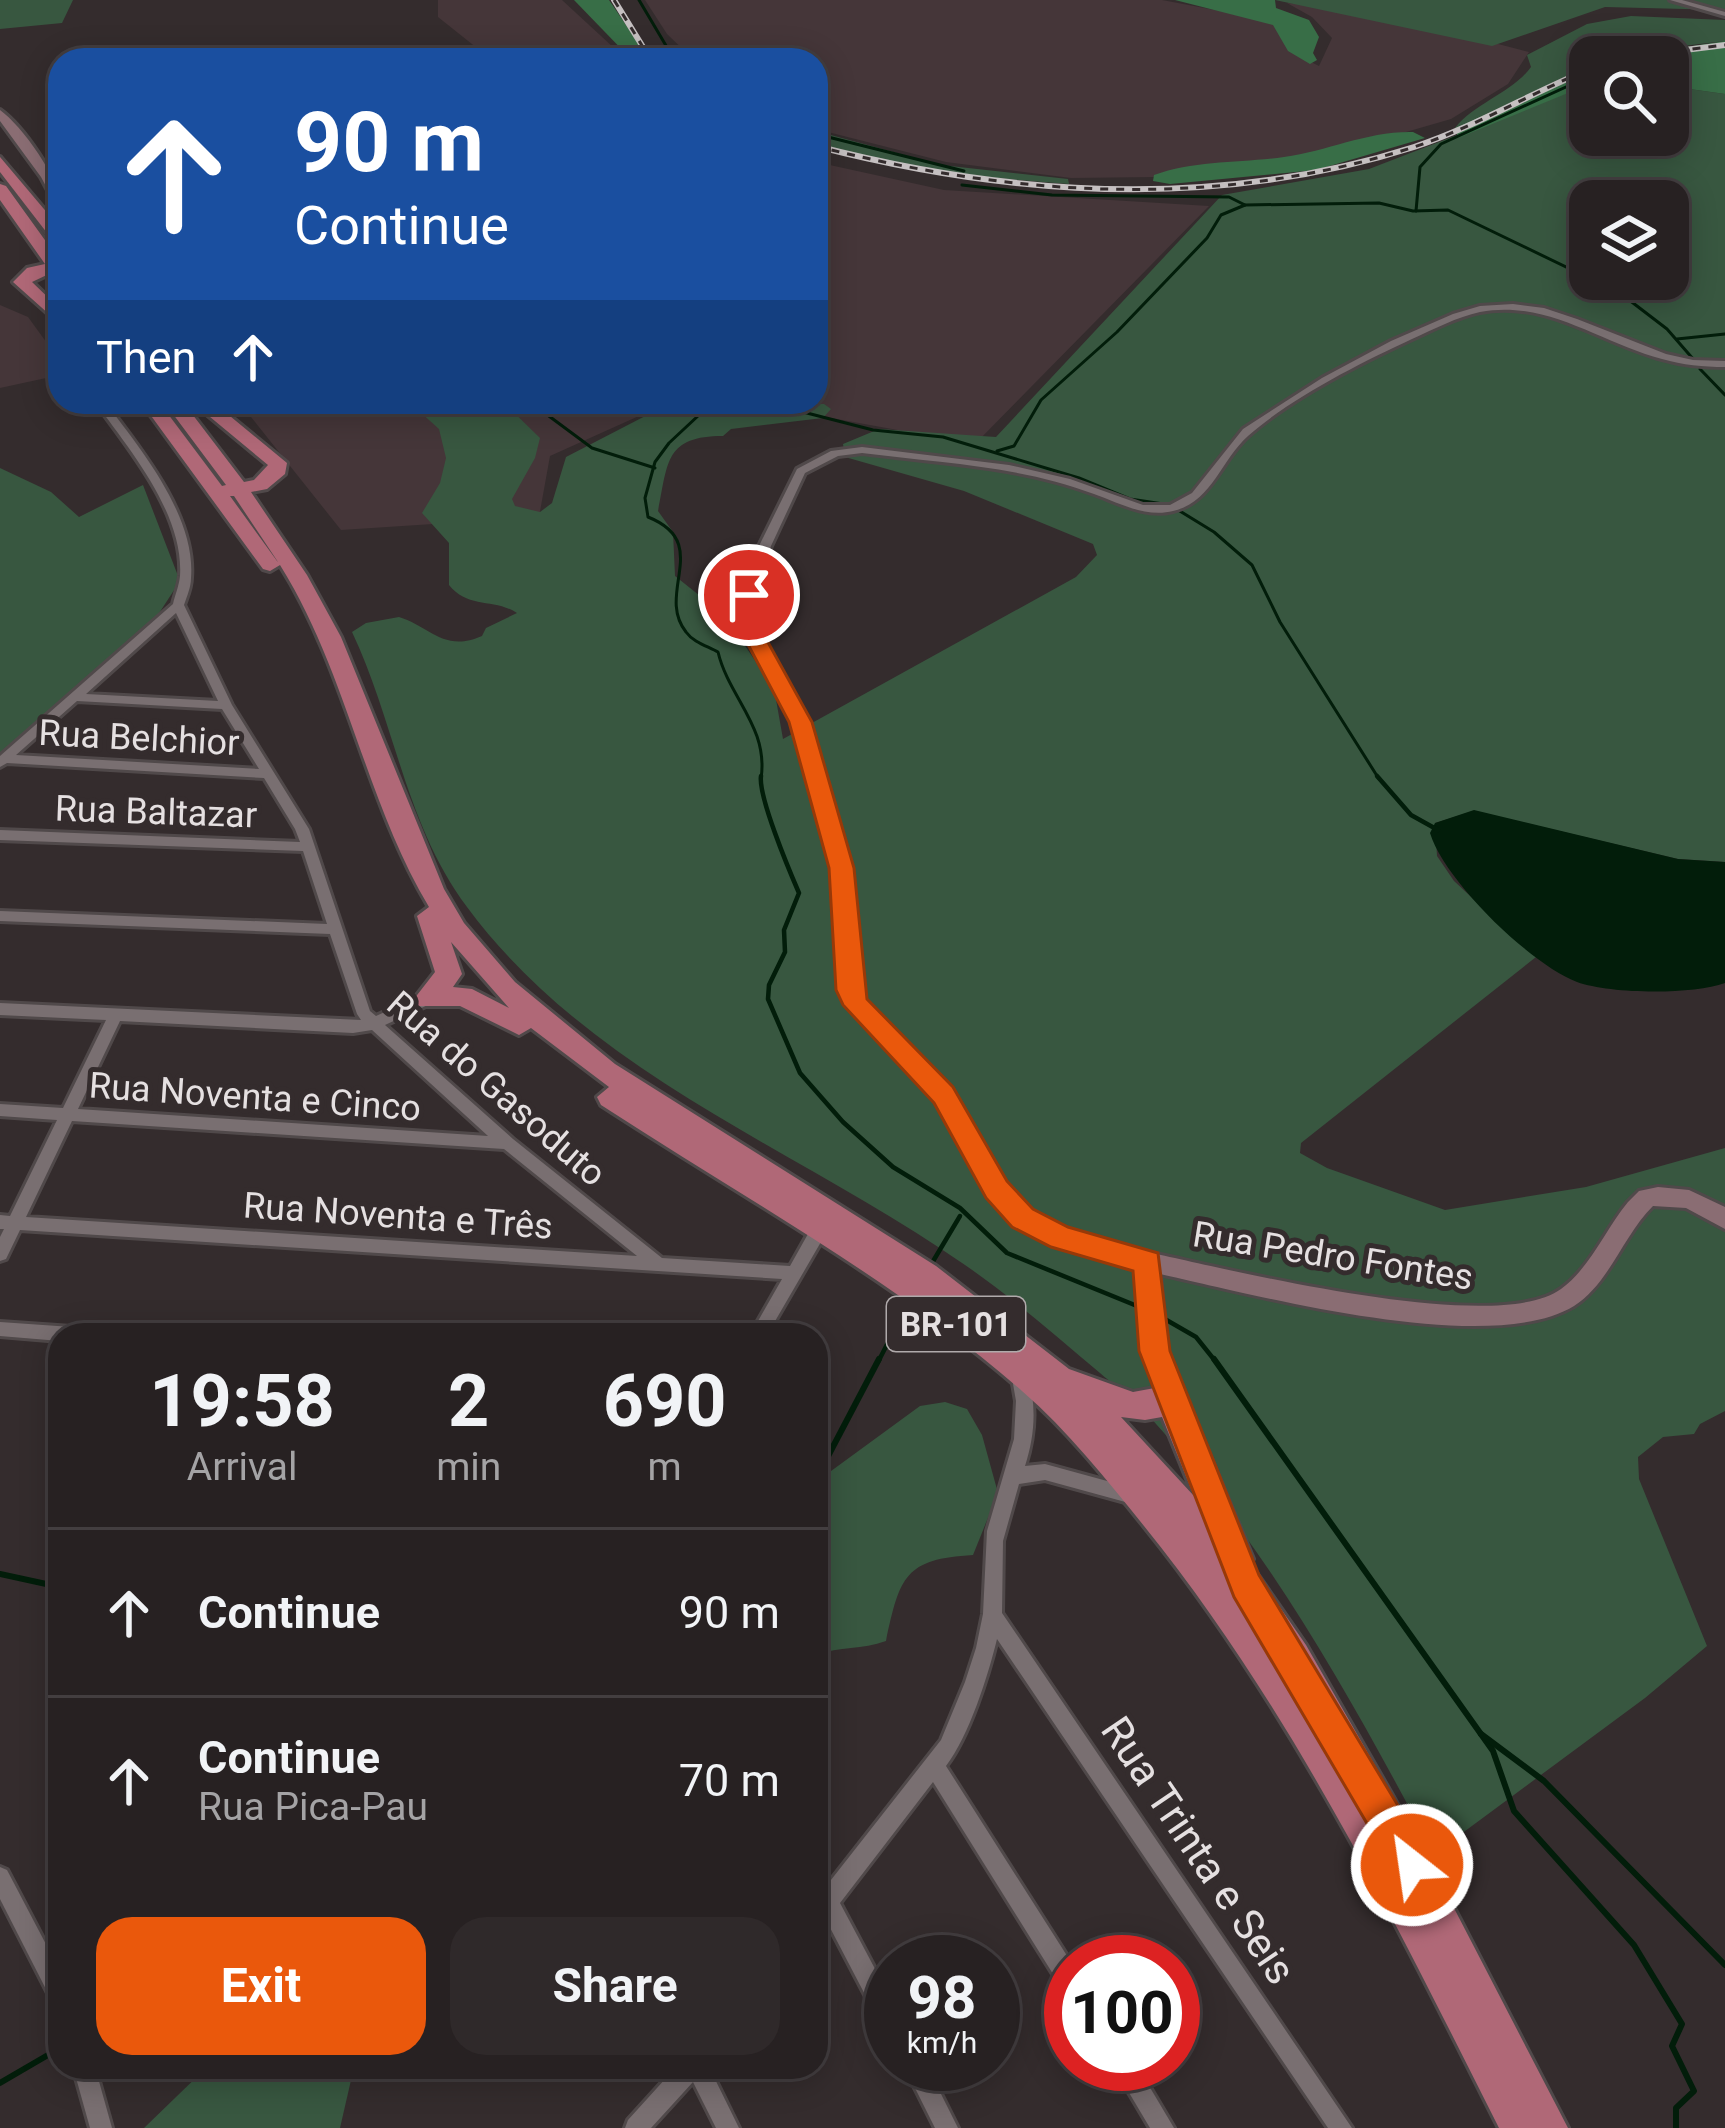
<!DOCTYPE html>
<meta charset="utf-8">
<style>
:root{--surface:#272122;--page:#2f292a;--text:#f1f3f6;--muted:#a4a3a5;--line:#433e40;--accent:#ea580c}
body{margin:0;font-family:Roboto,sans-serif;background:var(--page);color:var(--text);height:100vh;display:flex;flex-direction:column;font-size:45px;white-space:nowrap}
*{box-sizing:border-box;margin:0}
p{font-size:39px;color:var(--muted)}
.icon{flex:none;width:66px;height:66px;fill:none;stroke:currentColor;stroke-width:2;stroke-linecap:round;stroke-linejoin:round}
.map{position:relative;flex:1;overflow:hidden}
.sheet{position:absolute;left:48px;top:1323px;width:780px;height:756px;display:flex;flex-direction:column;background:var(--surface);border-radius:36px;box-shadow:0 6px 30px #0003,0 0 0 3px var(--line)}
.sheet>*{flex:none}
.top-card{position:absolute;left:48px;top:48px;width:780px;height:366px;border-radius:36px;box-shadow:0 6px 30px #0003,0 0 0 3px var(--line);background:#1a4fa0;color:#fff;overflow:hidden}
.fabs{position:absolute;left:1569px;top:36px;display:grid;gap:24px}
.fabs a{display:grid;place-items:center;width:120px;height:120px;border-radius:24px;background:var(--surface);box-shadow:0 6px 30px #0003,0 0 0 3px var(--line);font-size:60px}
.speed{position:absolute;left:864px;top:1935px;display:flex;gap:24px;font-size:60px;font-weight:700;text-align:center}
.speed>*{display:grid;place-content:center;width:156px;height:156px;border-radius:50%;background:var(--surface);box-shadow:0 6px 30px #0003,0 0 0 3px var(--line);line-height:1}
.speed small{font-size:30px;font-weight:400}
.speed .limit{border:18px solid #d22;background:#fff;color:#111}
.pin{position:absolute;display:grid;place-items:center;width:102px;height:102px;color:#fff;margin:-51px;border:6px solid #fff;border-radius:50%;box-shadow:0 3px 12px #0007}
.me{position:absolute;width:132px;margin:-66px;rotate:330deg;stroke-linejoin:round;filter:drop-shadow(0 0 9px #0008)}
.turn{display:flex;align-items:center;gap:42px;height:252px;padding:0 48px;font-size:54px}
.turn .icon{width:156px;height:156px;stroke-width:2.5}
.turn b{display:block;font-size:84px;line-height:102px}
.then{display:flex;align-items:center;height:114px;padding:0 48px;background:#0003;gap:24px;font-size:45px}
.eta{display:flex;justify-content:space-evenly;align-items:center;height:204px;text-align:center}
.eta b{font-size:72px;font-weight:700;line-height:84px}
.primary-button{display:flex;gap:24px;margin-top:auto;padding:24px 48px}
.primary-button a{flex:1;height:138px;border-radius:36px;background:var(--accent);color:#fff;font-size:48px;font-weight:700;line-height:138px;text-align:center}
.primary-button a+a{background:var(--page);color:var(--text)}
ul{padding:0;list-style:none}
li{display:flex;align-items:center;gap:36px;height:168px;padding:0 48px;border-top:3px solid var(--line)}
li div{flex:1}
li b{display:block;font-size:45px}
li em{font-style:normal}
.map>svg:first-child{display:block}
.built{fill:#453639}
.green{fill:#385740;fill-rule:evenodd}
.forest{fill:#386e47}
.water{fill:#021d0a}
.lines{fill:none;stroke-linecap:round;stroke-linejoin:round}
.stream-far2{stroke:#021d0a;stroke-width:3}
.stream-far1{stroke:#021d0a;stroke-width:4.5}
.stream{stroke:#021d0a;stroke-width:6}
.street-casing{stroke:#50494a;stroke-width:6}
.secondary-casing{stroke:#50494a;stroke-width:6}
.highway-casing{stroke:#50494a;stroke-width:6}
.street{fill:#796f71;fill-rule:evenodd}
.secondary{fill:#8a6d73;fill-rule:evenodd}
.highway{fill:#b06877;fill-rule:evenodd}
.rail-casing{stroke:#c5c0c1;stroke-width:6}
.rail{stroke:#342c2d;stroke-width:3;stroke-dasharray:8;stroke-linecap:butt}
.route{fill:#ea580c;stroke:#983908;stroke-width:3}
.labels{text-anchor:middle;stroke-width:10;stroke-linejoin:round;paint-order:stroke}
.shield{fill:#342c2d;stroke:#b0aaab;stroke-width:3}
.shield-label{font-size:33px;font-weight:bold;fill:#e5e0e1}
.street-label{font-size:36px;fill:#e5e0e1;stroke:#342c2d}
.near-street-label{font-size:42px;fill:#e5e0e1;stroke:#342c2d}
</style>
<div class="map">
<svg width="1725" height="2128" viewBox="0 0 1725 2128">
<rect width="100%" height="100%" fill="#342c2d"/>
<!-- built -->
<g class="built">
<path d="M 438,0 L 562,0 L 627,60 L 492,60 L 438,17 Z"/>
<path d="M 645,0 L 1162,0 L 1273,21 L 1295,54 L 1319,66 L 1332,38 L 1312,17 L 1287,3 L 1356,7 L 1529,52 L 1508,84 L 1451,119 L 1330,154 L 1156,177 L 1071,178 L 946,162 L 816,129 L 816,60 L 694,60 L 667,34 Z"/>
<path d="M 816,162 L 944,190 L 1209,206 L 975,444 L 742,402 L 816,402 Z"/>
<path d="M 0,305 L 28,317 L 60,361 L 60,375 L 0,388 Z"/>
<path d="M 239,402 L 670,402 L 550,456 L 539,517 L 341,530 Z"/>
</g>
<!-- green -->
<g class="green">
<path d="M 0,0 L 73,0 L 62,23 L 0,29 Z"/>
<path d="M 1275,0 L 1725,0 L 1725,10 L 1605,7 L 1492,46 Z"/>
<path d="M 1631,16 L 1725,20 L 1725,41 L 1590,57 L 1590,67 L 1455,128 C 1476,102 1512,93 1531,67 L 1527,55 L 1587,24 Z"/>
<path d="M 1590,84 L 1590,135 L 1668,135 L 1668,86 L 1725,94 L 1725,862 L 1678,859 L 1474,811 L 1435,823 L 1437,856 L 1454,881 L 1536,957 L 1301,1143 L 1300,1153 L 1327,1168 L 1445,1210 L 1586,1187 L 1725,1148 L 1725,1411 L 1700,1424 L 1694,1434 L 1663,1437 L 1638,1457 L 1639,1479 L 1707,1646 L 1645,1698 L 1434,1854 C 1348,1692 1262,1536 1135,1401 C 1125,1391 1111,1383 1100,1373 C 1056,1336 1013,1298 965,1265 C 800,1150 591,1075 467,907 C 406,826 395,723 352,632 L 366,623 L 399,617 C 429,626 444,653 482,636 L 486,628 L 517,613 C 494,598 468,609 449,585 L 449,543 L 422,513 L 440,483 L 446,458 L 439,429 L 409,402 L 503,402 L 540,438 L 535,458 L 512,499 L 515,506 L 540,512 L 552,503 L 566,457 L 653,412 L 682,402 L 824,404 L 831,409 L 823,418 L 731,429 L 723,436 C 665,436 668,462 658,511 L 673,532 L 675,576 L 724,615 L 754,659 L 775,694 L 783,739 L 1076,577 L 1097,555 L 1093,544 L 964,491 L 845,457 L 843,444 L 879,429 L 996,437 L 1222,195 L 1369,169 ZM 1590,201 L 1668,201 L 1668,279 L 1590,279 Z"/>
<path d="M 816,131 L 941,165 L 1068,179 L 1069,184 C 982,178 900,168 816,148 Z"/>
<path d="M 0,468 L 51,492 L 79,517 L 143,485 L 180,581 L 152,624 L 0,754 Z"/>
<path d="M 945,1402 L 967,1409 L 982,1435 L 998,1493 L 973,1555 C 905,1559 900,1576 886,1641 C 862,1650 840,1646 816,1655 L 816,1482 L 920,1406 Z"/>
<path d="M 207,2067 L 354,2067 L 340,2128 L 144,2128 Z"/>
</g>
<!-- forest -->
<g class="forest">
<path d="M 574,0 L 609,0 L 650,60 L 632,60 Z"/>
<path d="M 1175,0 L 1275,0 L 1276,8 L 1309,20 L 1319,37 L 1313,53 L 1317,60 L 1310,64 L 1288,51 L 1273,25 Z"/>
<path d="M 1725,41 L 1725,94 L 1668,86 L 1668,57 L 1620,57 Z"/>
<path d="M 1590,67 L 1590,84 L 1458,138 L 1455,128 Z"/>
<path d="M 1413,132 L 1425,138 L 1316,170 L 1170,184 L 1153,181 L 1154,175 C 1195,160 1241,163 1284,157 C 1328,151 1367,131 1413,132 Z"/>
</g>
<!-- water -->
<path class="water" d="M 1474,810 L 1678,859 L 1725,862 L 1725,983 C 1692,995 1610,994 1577,982 C 1530,964 1444,880 1430,833 L 1435,823 Z"/>
<g class="lines">
<!-- stream-far2 -->
<g class="stream-far2">
<path d="M 639,0 L 668,49 L 682,60"/>
<path d="M 816,134 L 964,171"/>
<path d="M 962,185 L 1052,195 L 1229,197 L 1245,205"/>
<path d="M 1416,211 L 1420,167 L 1441,144 L 1590,76"/>
<path d="M 1677,339 L 1725,334"/>
<path d="M 1700,369 L 1725,395"/>
<path d="M 530,402 L 592,448 L 655,468"/>
<path d="M 997,451 L 1014,446 L 1041,400 L 1117,332 L 1207,238 L 1221,215 L 1245,205 L 1379,203 L 1413,211 L 1448,210 L 1620,293 L 1667,329 L 1694,360"/>
<path d="M 761,779 C 769,727 729,698 718,652 C 707,646 693,642 686,632 C 655,593 713,543 648,517 L 645,498 L 655,462 L 669,443 L 699,415 L 740,409 L 803,412 L 873,430 L 943,437 L 1079,478 L 1130,499 L 1170,505 L 1214,532 L 1252,565 L 1280,622 L 1379,779"/>
</g>
<!-- stream-far1 -->
<g class="stream-far1">
<path d="M 761,776 C 758,796 789,870 799,893 L 784,930 L 785,952 L 769,985 L 768,999 L 800,1073 L 843,1122 L 893,1167 L 960,1208 L 1007,1253 L 1142,1308"/>
<path d="M 1377,776 L 1411,815 L 1438,830"/>
<path d="M 929,1268 L 960,1216"/>
<path d="M 1163,1318 L 1196,1337 L 1216,1362"/>
<path d="M 878,1362 L 911,1298"/>
</g>
<!-- stream -->
<g class="stream">
<path d="M 1214,1359 L 1493,1751 L 1514,1811 L 1634,1945 L 1682,2024 L 1672,2046 L 1694,2091 L 1676,2108 L 1676,2128"/>
<path d="M 816,1479 L 879,1359"/>
<path d="M 0,1574 L 60,1587"/>
<path d="M 1481,1734 L 1544,1781 L 1725,1965"/>
<path d="M 0,2083 L 60,2048"/>
</g>
<defs>
<g id="street">
<path d="M 1670,0 L 1682,0 L 1725,12 L 1725,16 Z"/>
<path d="M 1513,304 L 1544,308 L 1577,319 L 1666,354 L 1693,360 L 1725,361 L 1725,367 C 1703,367 1683,365 1662,359 C 1601,343 1546,299 1480,312 C 1457,317 1434,329 1412,339 C 1360,363 1291,398 1248,436 C 1221,460 1212,502 1173,511 C 1146,518 1119,503 1094,494 C 1021,466 940,463 862,453 L 838,456 L 805,473 L 771,546 L 753,608 L 760,636 L 806,723 L 848,868 L 857,990 L 862,1002 L 948,1091 L 995,1173 L 1029,1213 L 1065,1232 L 1147,1255 L 1153,1257 L 1155,1262 L 1153,1267 L 1147,1269 L 1055,1243 L 1017,1223 L 983,1183 L 938,1099 L 851,1009 L 843,990 L 834,868 L 794,723 L 748,636 L 741,608 L 759,546 L 797,469 L 831,451 L 862,447 L 1009,465 L 1070,479 L 1143,505 L 1170,505 L 1192,493 L 1243,429 L 1322,378 L 1391,341 L 1453,314 L 1480,306 Z"/>
<path d="M 95,402 L 105,402 C 140,448 196,516 191,578 C 191,587 187,596 184,605 L 232,705 L 309,829 L 370,1011 L 376,1016 L 422,995 L 432,995 L 434,999 L 432,1003 L 385,1025 L 513,1139 L 662,1258 L 790,1266 L 813,1225 L 819,1223 L 825,1225 L 827,1230 L 825,1235 L 767,1335 L 750,1335 L 782,1279 L 20,1230 L 6,1259 L 0,1261 L 0,1237 L 4,1229 L 0,1229 L 0,1215 L 10,1216 L 57,1120 L 0,1116 L 0,1104 L 63,1108 L 106,1020 L 0,1015 L 0,1003 L 361,1020 L 357,1014 L 330,934 L 0,921 L 0,911 L 327,924 L 303,851 L 0,840 L 0,830 L 300,842 L 295,829 L 264,778 L 7,763 L 0,767 L 0,756 L 173,604 C 175,595 179,586 180,576 C 184,514 130,450 95,402 ZM 176,613 L 218,701 L 86,694 ZM 77,701 L 222,709 L 259,769 L 16,755 ZM 120,1021 L 353,1033 L 372,1030 L 488,1136 L 78,1109 ZM 72,1121 L 504,1149 L 637,1256 L 26,1217 Z"/>
<path d="M 0,1322 L 86,1328 L 92,1330 L 94,1335 L 60,1335 L 60,1341 L 0,1336 Z"/>
<path d="M 1021,1370 L 1027,1373 C 1037,1404 1035,1435 1025,1466 L 1045,1464 L 1129,1487 L 1135,1489 L 1138,1495 L 1135,1501 L 1129,1503 L 1045,1480 L 1019,1484 L 1003,1541 L 1002,1613 L 1352,2128 L 1328,2128 L 997,1639 C 988,1676 969,1736 946,1766 L 1071,1962 L 1071,1993 L 1063,1990 L 933,1782 L 840,1903 L 891,1999 L 891,2032 L 883,2029 L 826,1920 L 816,1927 L 816,1899 L 941,1740 L 965,1682 L 976,1648 L 983,1614 L 987,1531 L 1014,1439 L 1016,1401 L 1012,1378 L 1015,1373 Z"/>
<path d="M 0,1867 L 7,1870 L 60,1971 L 60,2004 L 52,2001 L 0,1899 Z"/>
<path d="M 903,2064 L 926,2064 L 958,2128 L 935,2128 Z"/>
<path d="M 1112,2064 L 1136,2064 L 1174,2128 L 1150,2128 Z"/>
<path d="M 73,2067 L 95,2067 L 112,2128 L 90,2128 Z"/>
<path d="M 676,2067 L 709,2067 L 739,2128 L 716,2128 L 693,2082 L 651,2128 L 625,2128 L 628,2120 Z"/>
</g>
<g id="secondary">
<path d="M 0,110 C 22,126 60,178 60,206 L 56,205 L 41,177 L 0,121 Z"/>
<path d="M 1658,1187 L 1689,1190 L 1725,1207 L 1725,1229 L 1686,1208 L 1653,1206 C 1624,1234 1609,1284 1574,1306 C 1489,1358 1256,1295 1160,1274 L 1167,1351 L 1183,1399 L 1180,1407 L 1171,1410 L 1162,1407 C 1142,1360 1140,1312 1136,1262 L 1139,1255 L 1147,1252 C 1229,1269 1495,1337 1561,1289 C 1590,1268 1605,1230 1628,1202 L 1639,1191 Z"/>
</g>
<g id="highway">
<path d="M 0,157 L 60,228 L 60,244 L 54,242 L 0,172 Z"/>
<path d="M 0,184 L 6,186 L 60,261 L 60,279 L 51,273 L 32,282 L 60,309 L 60,324 L 13,282 L 27,268 L 45,264 L 0,200 Z"/>
<path d="M 141,402 L 159,402 L 222,486 L 226,485 L 164,402 L 183,402 L 244,482 L 254,480 L 268,465 L 192,402 L 213,402 L 287,463 L 285,474 L 267,489 L 251,492 L 307,575 L 341,637 L 444,889 L 464,923 L 515,982 L 615,1064 L 936,1266 L 1069,1369 L 1133,1392 L 1171,1385 L 1182,1389 L 1253,1559 L 1250,1564 L 1306,1645 L 1428,1858 L 1568,2128 L 1499,2128 C 1394,1920 1291,1708 1144,1526 C 1106,1479 1068,1431 1022,1391 C 895,1280 742,1197 601,1105 L 597,1097 L 609,1087 L 531,1028 L 519,1035 L 460,1006 L 418,1006 L 414,999 L 435,972 L 417,916 L 429,907 C 365,800 347,672 280,565 L 270,571 L 263,569 ZM 230,496 L 234,496 L 278,562 L 277,561 ZM 451,942 L 509,1008 L 472,989 L 453,987 L 462,974 ZM 1121,1417 L 1145,1420 L 1162,1417 L 1194,1496 Z"/>
</g>
</defs>
<!-- street casing -->
<use href="#street" class="street-casing"/>
<!-- secondary casing -->
<use href="#secondary" class="secondary-casing"/>
<!-- highway casing -->
<use href="#highway" class="highway-casing"/>
<!-- street -->
<use href="#street" class="street"/>
<!-- secondary -->
<use href="#secondary" class="secondary"/>
<!-- highway -->
<use href="#highway" class="highway"/>
<defs>
<g id="rail">
<path d="M 614,0 L 651,60"/>
<path d="M 1629,57 L 1725,45"/>
<path d="M 816,146 C 1013,197 1217,210 1414,147 C 1475,127 1531,93 1590,69"/>
</g>
</defs>
<!-- rail casing -->
<use href="#rail" class="rail-casing"/>
<!-- rail -->
<use href="#rail" class="rail"/>
</g>
<!-- route -->
<path class="route" d="M 749,589 L 760,595 L 764,635 L 812,722 L 854,868 L 867,999 L 953,1087 L 1007,1181 L 1033,1209 L 1068,1227 L 1158,1253 L 1170,1351 L 1259,1575 L 1426,1852 L 1431,1865 L 1426,1878 L 1412,1884 L 1399,1878 L 1234,1597 L 1139,1351 L 1133,1271 L 1051,1247 L 1012,1227 L 986,1198 L 934,1103 L 843,1005 L 836,990 L 829,868 L 789,722 L 743,635 L 739,595 Z"/>
<g class="labels">
<!-- shield labels -->
<rect class="shield" x="887" y="1297" width="138" height="54" rx="9"/>
<g class="shield-label">
<text x="956" y="1336">BR-101</text>
</g>
<!-- street labels -->
<g class="street-label">
<text transform="translate(139 737) rotate(3)" y="13">Rua Belchior</text>
<text transform="translate(156 811) rotate(2)" y="13">Rua Baltazar</text>
<text transform="translate(497 1088) rotate(41)" y="13">Rua do Gasoduto</text>
<text transform="translate(255 1096) rotate(4)" y="13">Rua Noventa e Cinco</text>
<text transform="translate(398 1215) rotate(4)" y="13">Rua Noventa e Três</text>
<text transform="translate(1333 1255) rotate(9)" y="13">Rua Pedro Fontes</text>
</g>
<!-- near-street labels -->
<g class="near-street-label">
<text transform="translate(1199 1850) rotate(56)" y="15">Rua Trinta e Seis</text>
</g>
</g>
</svg>
<div class="fabs">
<a><svg class="icon" aria-label="search" viewBox="0 0 24 24"><circle cx="10" cy="10" r="6"/><path d="M15 15l6 6"/></svg></a>
<a><svg class="icon" aria-label="layers" viewBox="0 0 24 24"><path d="M12 4l9 5-9 5-9-5zM3 14l9 5 9-5"/></svg></a>
</div>
<div class="speed"><div>98<small>km/h</small></div><div class="limit">100</div></div>
<div class="pin" style="left:749px;top:595px;background:#d93025"><svg class="icon" aria-label="arrive" viewBox="0 0 24 24"><path d="M6 21V4h12l-3 4 3 4H6"/></svg></div>
<svg class="me" style="left:1412px;top:1865px" viewBox="-20 -20 40 40"><circle r="17" fill="#ea580c" stroke="#fff" stroke-width="3"/><path d="M0-11L8 9 0 5-8 9z" fill="#fff"/></svg>
<div class="top-card">
<div class="turn"><svg class="icon" aria-label="ahead" viewBox="0 0 24 24"><path d="M12 20V5M6 11l6-6 6 6"/></svg><div><b>90 m</b>Continue</div></div>
<div class="then">Then<svg class="icon" aria-label="ahead" viewBox="0 0 24 24"><path d="M12 20V5M6 11l6-6 6 6"/></svg></div>
</div>
<section class="sheet">
<div class="eta">
<div><b>19:58</b><p>Arrival</p></div>
<div><b>2</b><p>min</p></div>
<div><b>690</b><p>m</p></div>
</div>
<ul>
<li><svg class="icon" aria-label="ahead" viewBox="0 0 24 24"><path d="M12 20V5M6 11l6-6 6 6"/></svg><div><b>Continue</b></div><em>90 m</em></li>
<li><svg class="icon" aria-label="ahead" viewBox="0 0 24 24"><path d="M12 20V5M6 11l6-6 6 6"/></svg><div><b>Continue</b><p>Rua Pica-Pau</p></div><em>70 m</em></li>
</ul>
<div class="primary-button"><a>Exit</a><a>Share</a></div>
</section>
</div>
